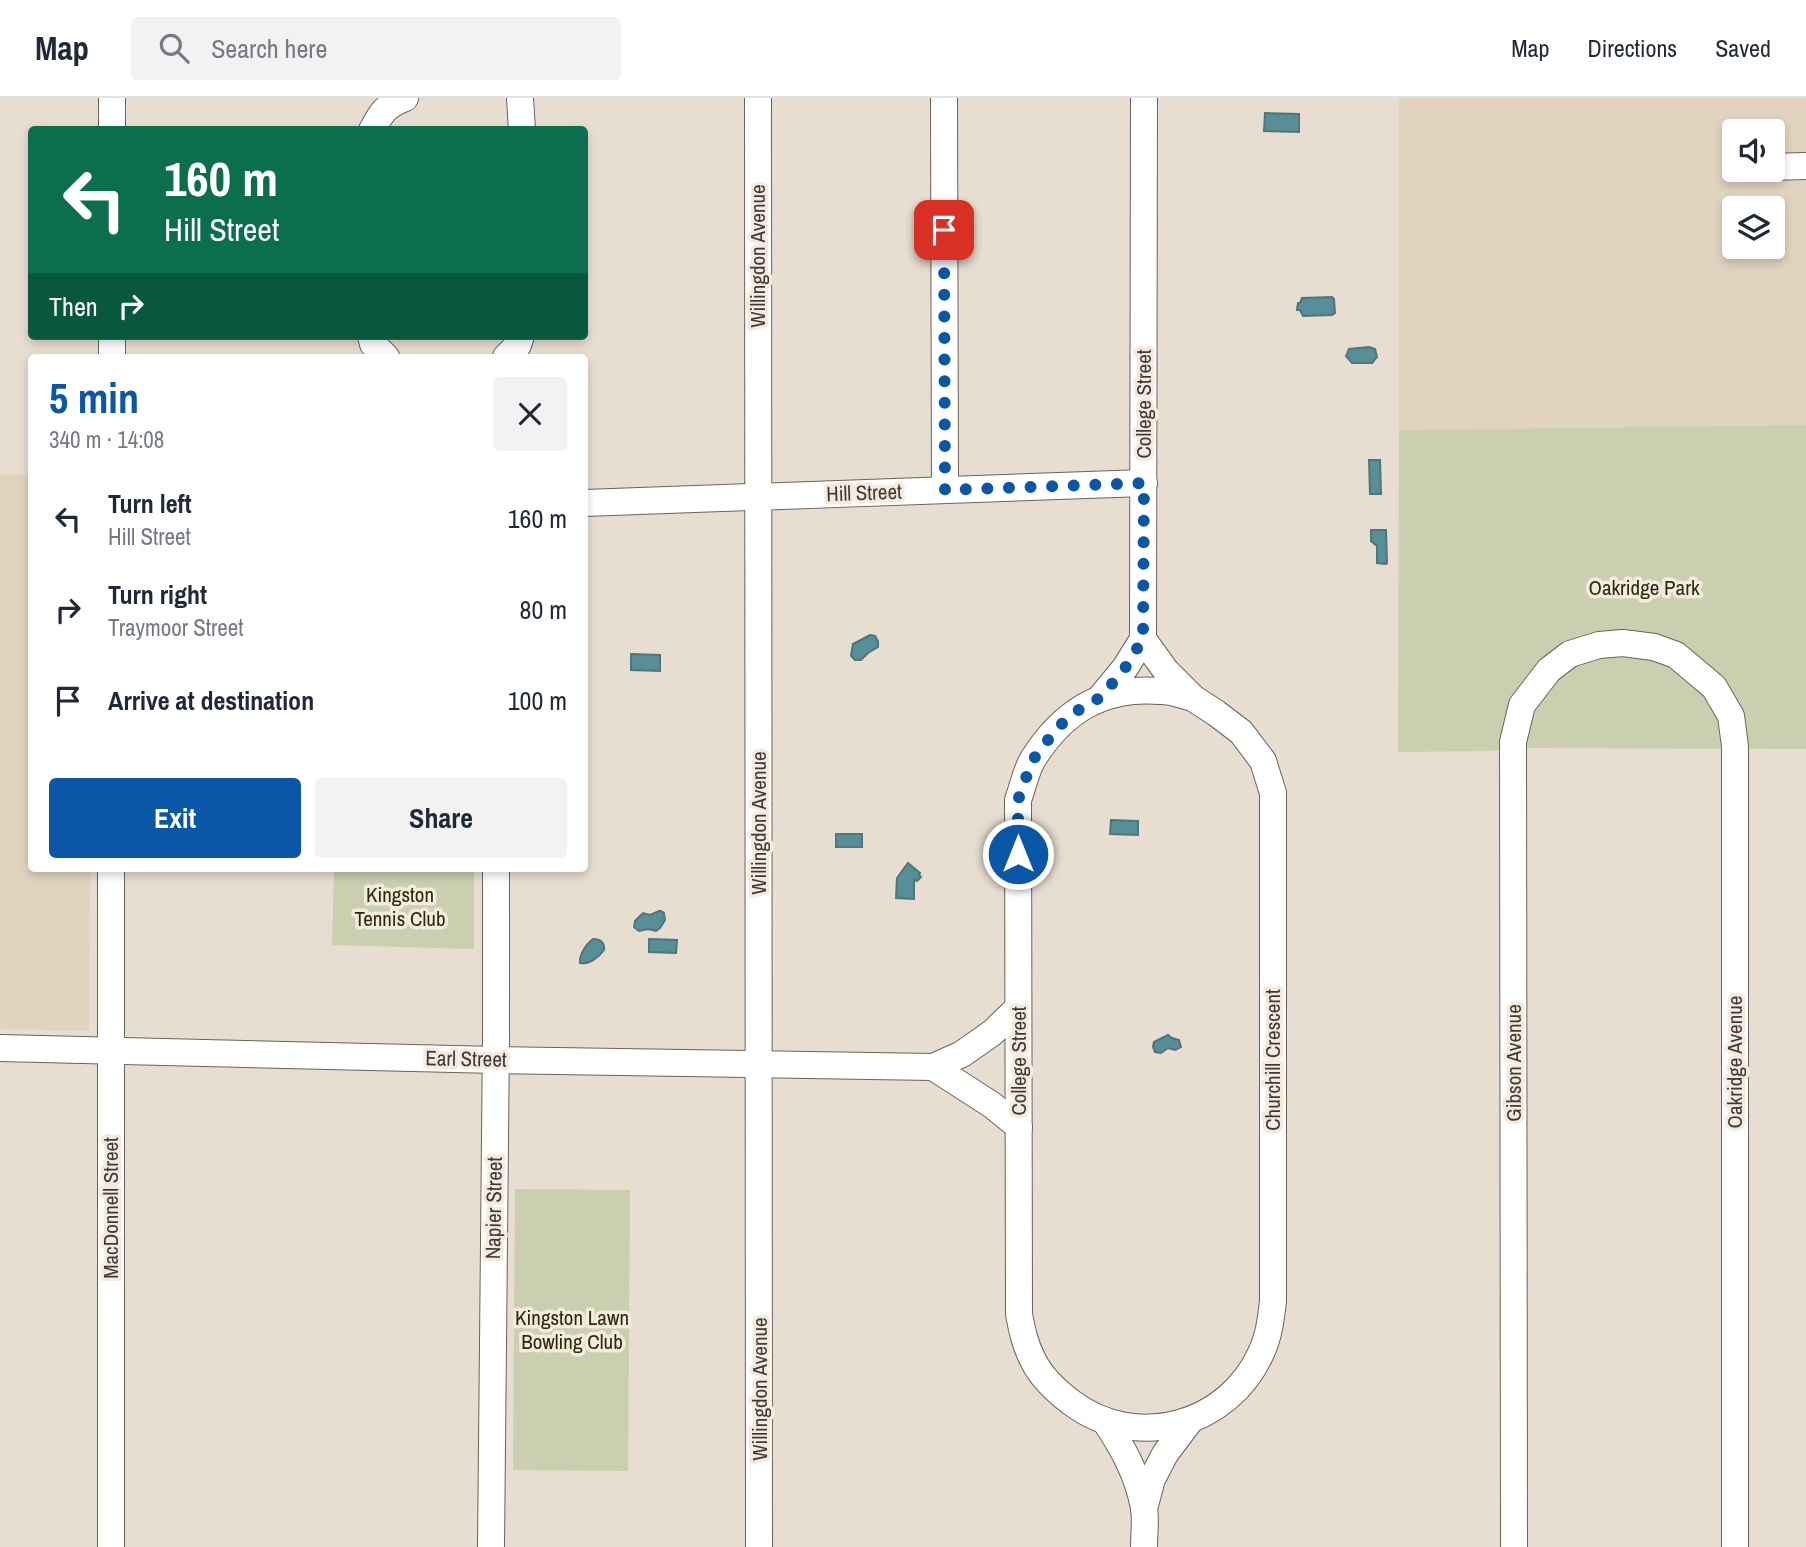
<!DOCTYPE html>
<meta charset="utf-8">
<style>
:root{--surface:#fff;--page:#f2f2f3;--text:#1f2937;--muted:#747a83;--line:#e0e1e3;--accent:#0957a6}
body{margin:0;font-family:"Archivo Narrow",sans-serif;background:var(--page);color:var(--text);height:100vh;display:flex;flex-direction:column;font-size:26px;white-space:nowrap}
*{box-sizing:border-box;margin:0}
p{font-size:23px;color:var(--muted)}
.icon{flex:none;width:38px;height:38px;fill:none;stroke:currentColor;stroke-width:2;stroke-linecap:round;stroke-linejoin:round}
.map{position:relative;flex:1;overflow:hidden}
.sheet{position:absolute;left:28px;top:256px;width:560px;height:518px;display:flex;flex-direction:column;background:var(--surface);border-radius:7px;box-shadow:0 4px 10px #0003}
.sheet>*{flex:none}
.top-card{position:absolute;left:28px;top:28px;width:560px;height:214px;border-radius:7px;box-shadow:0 4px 10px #0003;background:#0b6e4f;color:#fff;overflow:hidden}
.controls{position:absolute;left:1722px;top:21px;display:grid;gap:14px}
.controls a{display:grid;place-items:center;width:63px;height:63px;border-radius:7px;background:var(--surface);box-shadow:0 4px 10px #0003;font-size:35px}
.pin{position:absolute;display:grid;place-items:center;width:60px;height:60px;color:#fff;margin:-30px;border-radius:14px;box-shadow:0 4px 10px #0006}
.me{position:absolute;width:77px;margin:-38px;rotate:0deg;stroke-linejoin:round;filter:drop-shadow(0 0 5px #0008)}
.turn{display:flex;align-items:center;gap:24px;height:147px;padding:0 21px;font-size:32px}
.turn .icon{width:91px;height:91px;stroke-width:2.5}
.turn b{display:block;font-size:49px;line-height:60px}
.then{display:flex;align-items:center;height:66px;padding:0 21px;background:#0003;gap:14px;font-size:26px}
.round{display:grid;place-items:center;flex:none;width:74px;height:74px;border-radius:7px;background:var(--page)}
.summary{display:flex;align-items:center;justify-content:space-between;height:119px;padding:0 21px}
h1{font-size:42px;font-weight:800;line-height:52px;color:var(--accent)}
.cta{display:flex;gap:14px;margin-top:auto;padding:14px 21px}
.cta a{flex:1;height:80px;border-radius:7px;background:var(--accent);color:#fff;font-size:28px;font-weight:800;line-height:80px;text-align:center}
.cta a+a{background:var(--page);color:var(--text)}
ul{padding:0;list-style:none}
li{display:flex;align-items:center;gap:21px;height:91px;padding:0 21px}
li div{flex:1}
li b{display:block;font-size:26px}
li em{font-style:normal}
header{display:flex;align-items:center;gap:42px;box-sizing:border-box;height:98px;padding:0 35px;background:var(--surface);border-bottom:2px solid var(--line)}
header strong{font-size:33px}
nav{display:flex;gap:38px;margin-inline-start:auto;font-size:24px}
.search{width:490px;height:63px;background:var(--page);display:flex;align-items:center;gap:18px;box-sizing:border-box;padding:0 24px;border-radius:7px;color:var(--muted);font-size:26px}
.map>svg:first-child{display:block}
.education{fill:#e0d4c0;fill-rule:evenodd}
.green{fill:#c9cfaf}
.water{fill:#578e97;stroke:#50757a;stroke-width:2}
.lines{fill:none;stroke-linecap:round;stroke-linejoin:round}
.minor-casing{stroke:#6c6358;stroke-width:28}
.minor{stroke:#fff;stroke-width:26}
.route{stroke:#0957a6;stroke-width:12;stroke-dasharray:0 21.6}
.labels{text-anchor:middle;stroke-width:7;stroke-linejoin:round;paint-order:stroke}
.street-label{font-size:21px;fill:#3e3a35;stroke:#f5eade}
.park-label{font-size:21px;fill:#282c09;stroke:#f5eade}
</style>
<header>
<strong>Map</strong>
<div class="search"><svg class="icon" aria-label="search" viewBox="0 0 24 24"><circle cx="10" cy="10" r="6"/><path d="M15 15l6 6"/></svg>Search here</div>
<nav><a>Map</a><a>Directions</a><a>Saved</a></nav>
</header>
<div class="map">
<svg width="1806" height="1449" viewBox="0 0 1806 1449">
<rect width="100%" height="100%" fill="#e8ddd1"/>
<!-- education -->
<g class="education">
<path d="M 1399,0 L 1806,0 L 1806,327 L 1399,332 ZM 1734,33 L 1773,33 L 1773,72 L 1734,72 ZM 1734,110 L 1773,110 L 1773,149 L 1734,149 Z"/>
<path d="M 0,376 L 31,377 L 32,770 L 90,770 L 89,933 L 0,931 Z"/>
</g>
<!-- green -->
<g class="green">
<path d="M 1806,327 L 1806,651 L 1531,650 L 1492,653 L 1398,654 L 1399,332 Z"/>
<path d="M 334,770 L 474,770 L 474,851 L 332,847 Z"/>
<path d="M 515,1091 L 630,1092 L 628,1373 L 513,1372 Z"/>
</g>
<!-- water -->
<g class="water">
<path d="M 1265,15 L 1299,16 L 1299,34 L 1264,33 Z"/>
<path d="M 1332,199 L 1334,201 L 1335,215 L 1332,217 L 1303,218 L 1300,212 L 1297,212 L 1298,205 L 1300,205 L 1302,200 Z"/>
<path d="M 1369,249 L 1375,251 L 1377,259 L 1372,265 L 1352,265 L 1346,258 L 1349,251 Z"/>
<path d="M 1369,362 L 1380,362 L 1381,396 L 1370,396 Z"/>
<path d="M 1371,432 L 1386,432 L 1387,465 L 1386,466 L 1377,465 L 1377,448 L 1371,443 Z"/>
<path d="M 870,537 L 875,538 L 878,543 L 878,549 L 868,555 L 861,562 L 855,562 L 851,558 L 853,546 Z"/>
<path d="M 631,556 L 660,557 L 660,573 L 631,572 Z"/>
<path d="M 1111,722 L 1138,723 L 1138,737 L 1110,736 Z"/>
<rect x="836" y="736" width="26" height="13"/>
<path d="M 908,765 L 920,775 L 919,777 L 921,779 L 917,783 L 914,782 L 914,801 L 896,800 L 897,780 Z"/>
<path d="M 659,813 L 661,813 L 664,815 L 665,822 L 660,830 L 656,833 L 648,831 L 639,833 L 634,829 L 635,823 L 643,815 L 650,817 Z"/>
<path d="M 593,841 C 601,841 605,845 604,852 C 599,859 589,867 580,865 C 579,857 586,846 593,841 Z"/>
<path d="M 649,841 L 677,842 L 676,855 L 649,854 Z"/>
<path d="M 1168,937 L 1172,940 L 1179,942 L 1181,949 L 1175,952 L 1168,950 L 1161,955 L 1155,954 L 1153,949 L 1154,944 Z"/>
</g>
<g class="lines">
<defs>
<g id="minor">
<path d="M 112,0 L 112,32"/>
<path d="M 520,0 L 522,32"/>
<path d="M 758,0 L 759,1449"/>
<path d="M 944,0 L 945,392"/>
<path d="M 372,32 C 381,15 386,7 405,0"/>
<path d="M 1773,69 L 1806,68"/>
<path d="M 371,238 L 373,246 L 386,259"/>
<path d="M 112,259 L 112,238"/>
<path d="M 506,259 L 518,247 L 521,238"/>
<path d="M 584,405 L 1144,385"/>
<path d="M 1143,541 L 1166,573 L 1193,600 L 1216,615 L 1241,634 L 1263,663 L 1273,695 L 1273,1203 C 1271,1221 1269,1238 1261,1255 C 1228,1328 1137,1353 1072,1305 C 1056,1293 1041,1279 1033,1262 C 1025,1247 1022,1232 1019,1216 L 1018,702 C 1023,689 1026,672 1033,661 C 1063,613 1103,588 1161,593 C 1171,593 1182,597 1193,600"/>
<path d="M 1101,599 L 1125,570 L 1143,541 L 1144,0"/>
<path d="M 0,950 L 496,962 L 933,969 L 962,956 L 992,935 L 1018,910"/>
<path d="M 933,969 L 992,1007 L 1019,1029"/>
<path d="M 1105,1323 C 1123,1350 1138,1377 1144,1410 C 1146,1422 1144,1436 1144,1449"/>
<path d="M 1144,1411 L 1152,1381 L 1165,1356 L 1189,1324"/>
<path d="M 111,1449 L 111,770"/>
<path d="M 491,1449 L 496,939 L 496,770"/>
<path d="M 1514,1449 L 1513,644 L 1522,607 L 1549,572 L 1570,556 L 1599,547 L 1623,545 L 1654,549 L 1676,557 L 1714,589 L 1731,618 L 1735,648 L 1735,1449"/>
</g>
</defs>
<!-- minor casing -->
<use href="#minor" class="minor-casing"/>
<!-- minor -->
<use href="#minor" class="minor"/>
</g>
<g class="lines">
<!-- route -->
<path class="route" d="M 944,132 L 945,392 L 1144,385 L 1143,541 L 1125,570 L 1101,599 L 1080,611 L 1058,629 L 1032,663 L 1018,702 L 1018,756"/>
</g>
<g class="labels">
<!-- street labels -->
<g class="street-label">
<text transform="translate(758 158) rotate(-90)" y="7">Willingdon Avenue</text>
<text transform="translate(1144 306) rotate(-90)" y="7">College Street</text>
<text transform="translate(864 395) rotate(-2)" y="7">Hill Street</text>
<text transform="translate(759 725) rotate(-90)" y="7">Willingdon Avenue</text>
<text transform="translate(466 961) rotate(1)" y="7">Earl Street</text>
<text transform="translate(1273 962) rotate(-90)" y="7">Churchill Crescent</text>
<text transform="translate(1019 963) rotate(-90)" y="7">College Street</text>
<text transform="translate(1735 964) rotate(-90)" y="7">Oakridge Avenue</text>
<text transform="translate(1514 965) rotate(-90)" y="7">Gibson Avenue</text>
<text transform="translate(111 1110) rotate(-90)" y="7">MacDonnell Street</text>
<text transform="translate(494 1110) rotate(-89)" y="7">Napier Street</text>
<text transform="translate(760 1291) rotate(-90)" y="7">Willingdon Avenue</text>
</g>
<!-- park labels -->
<g class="park-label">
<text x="1644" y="497">Oakridge Park</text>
<text x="400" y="804">Kingston<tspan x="400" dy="24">Tennis Club</tspan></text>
<text x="572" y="1227">Kingston Lawn<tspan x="572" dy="24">Bowling Club</tspan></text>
</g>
</g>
</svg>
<div class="controls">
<a><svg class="icon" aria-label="sound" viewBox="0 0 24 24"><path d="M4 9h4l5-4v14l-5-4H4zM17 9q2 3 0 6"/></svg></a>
<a><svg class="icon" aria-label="layers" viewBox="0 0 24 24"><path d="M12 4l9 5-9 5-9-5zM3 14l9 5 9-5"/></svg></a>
</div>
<div class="pin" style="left:944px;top:132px;background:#d93025"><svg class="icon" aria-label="arrive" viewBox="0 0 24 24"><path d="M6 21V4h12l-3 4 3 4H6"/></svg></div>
<svg class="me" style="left:1018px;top:756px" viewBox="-20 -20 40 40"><circle r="17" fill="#0957a6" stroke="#fff" stroke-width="3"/><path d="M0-11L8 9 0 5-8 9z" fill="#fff"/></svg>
<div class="top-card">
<div class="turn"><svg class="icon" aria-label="left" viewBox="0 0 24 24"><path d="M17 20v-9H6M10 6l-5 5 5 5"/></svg><div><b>160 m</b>Hill Street</div></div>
<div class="then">Then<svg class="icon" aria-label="right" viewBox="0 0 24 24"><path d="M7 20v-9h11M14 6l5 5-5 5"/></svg></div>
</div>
<section class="sheet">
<div class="summary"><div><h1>5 min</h1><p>340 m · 14:08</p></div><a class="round"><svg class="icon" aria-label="close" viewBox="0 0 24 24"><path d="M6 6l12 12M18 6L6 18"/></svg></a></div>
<ul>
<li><svg class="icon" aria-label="left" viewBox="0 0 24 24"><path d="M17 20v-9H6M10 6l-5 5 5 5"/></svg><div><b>Turn left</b><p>Hill Street</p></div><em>160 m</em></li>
<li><svg class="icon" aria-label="right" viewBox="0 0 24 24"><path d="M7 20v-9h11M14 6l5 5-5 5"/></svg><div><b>Turn right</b><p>Traymoor Street</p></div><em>80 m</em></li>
<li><svg class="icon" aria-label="arrive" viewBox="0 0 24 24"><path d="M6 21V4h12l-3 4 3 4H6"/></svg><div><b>Arrive at destination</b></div><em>100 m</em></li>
</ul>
<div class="cta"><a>Exit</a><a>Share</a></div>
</section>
</div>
